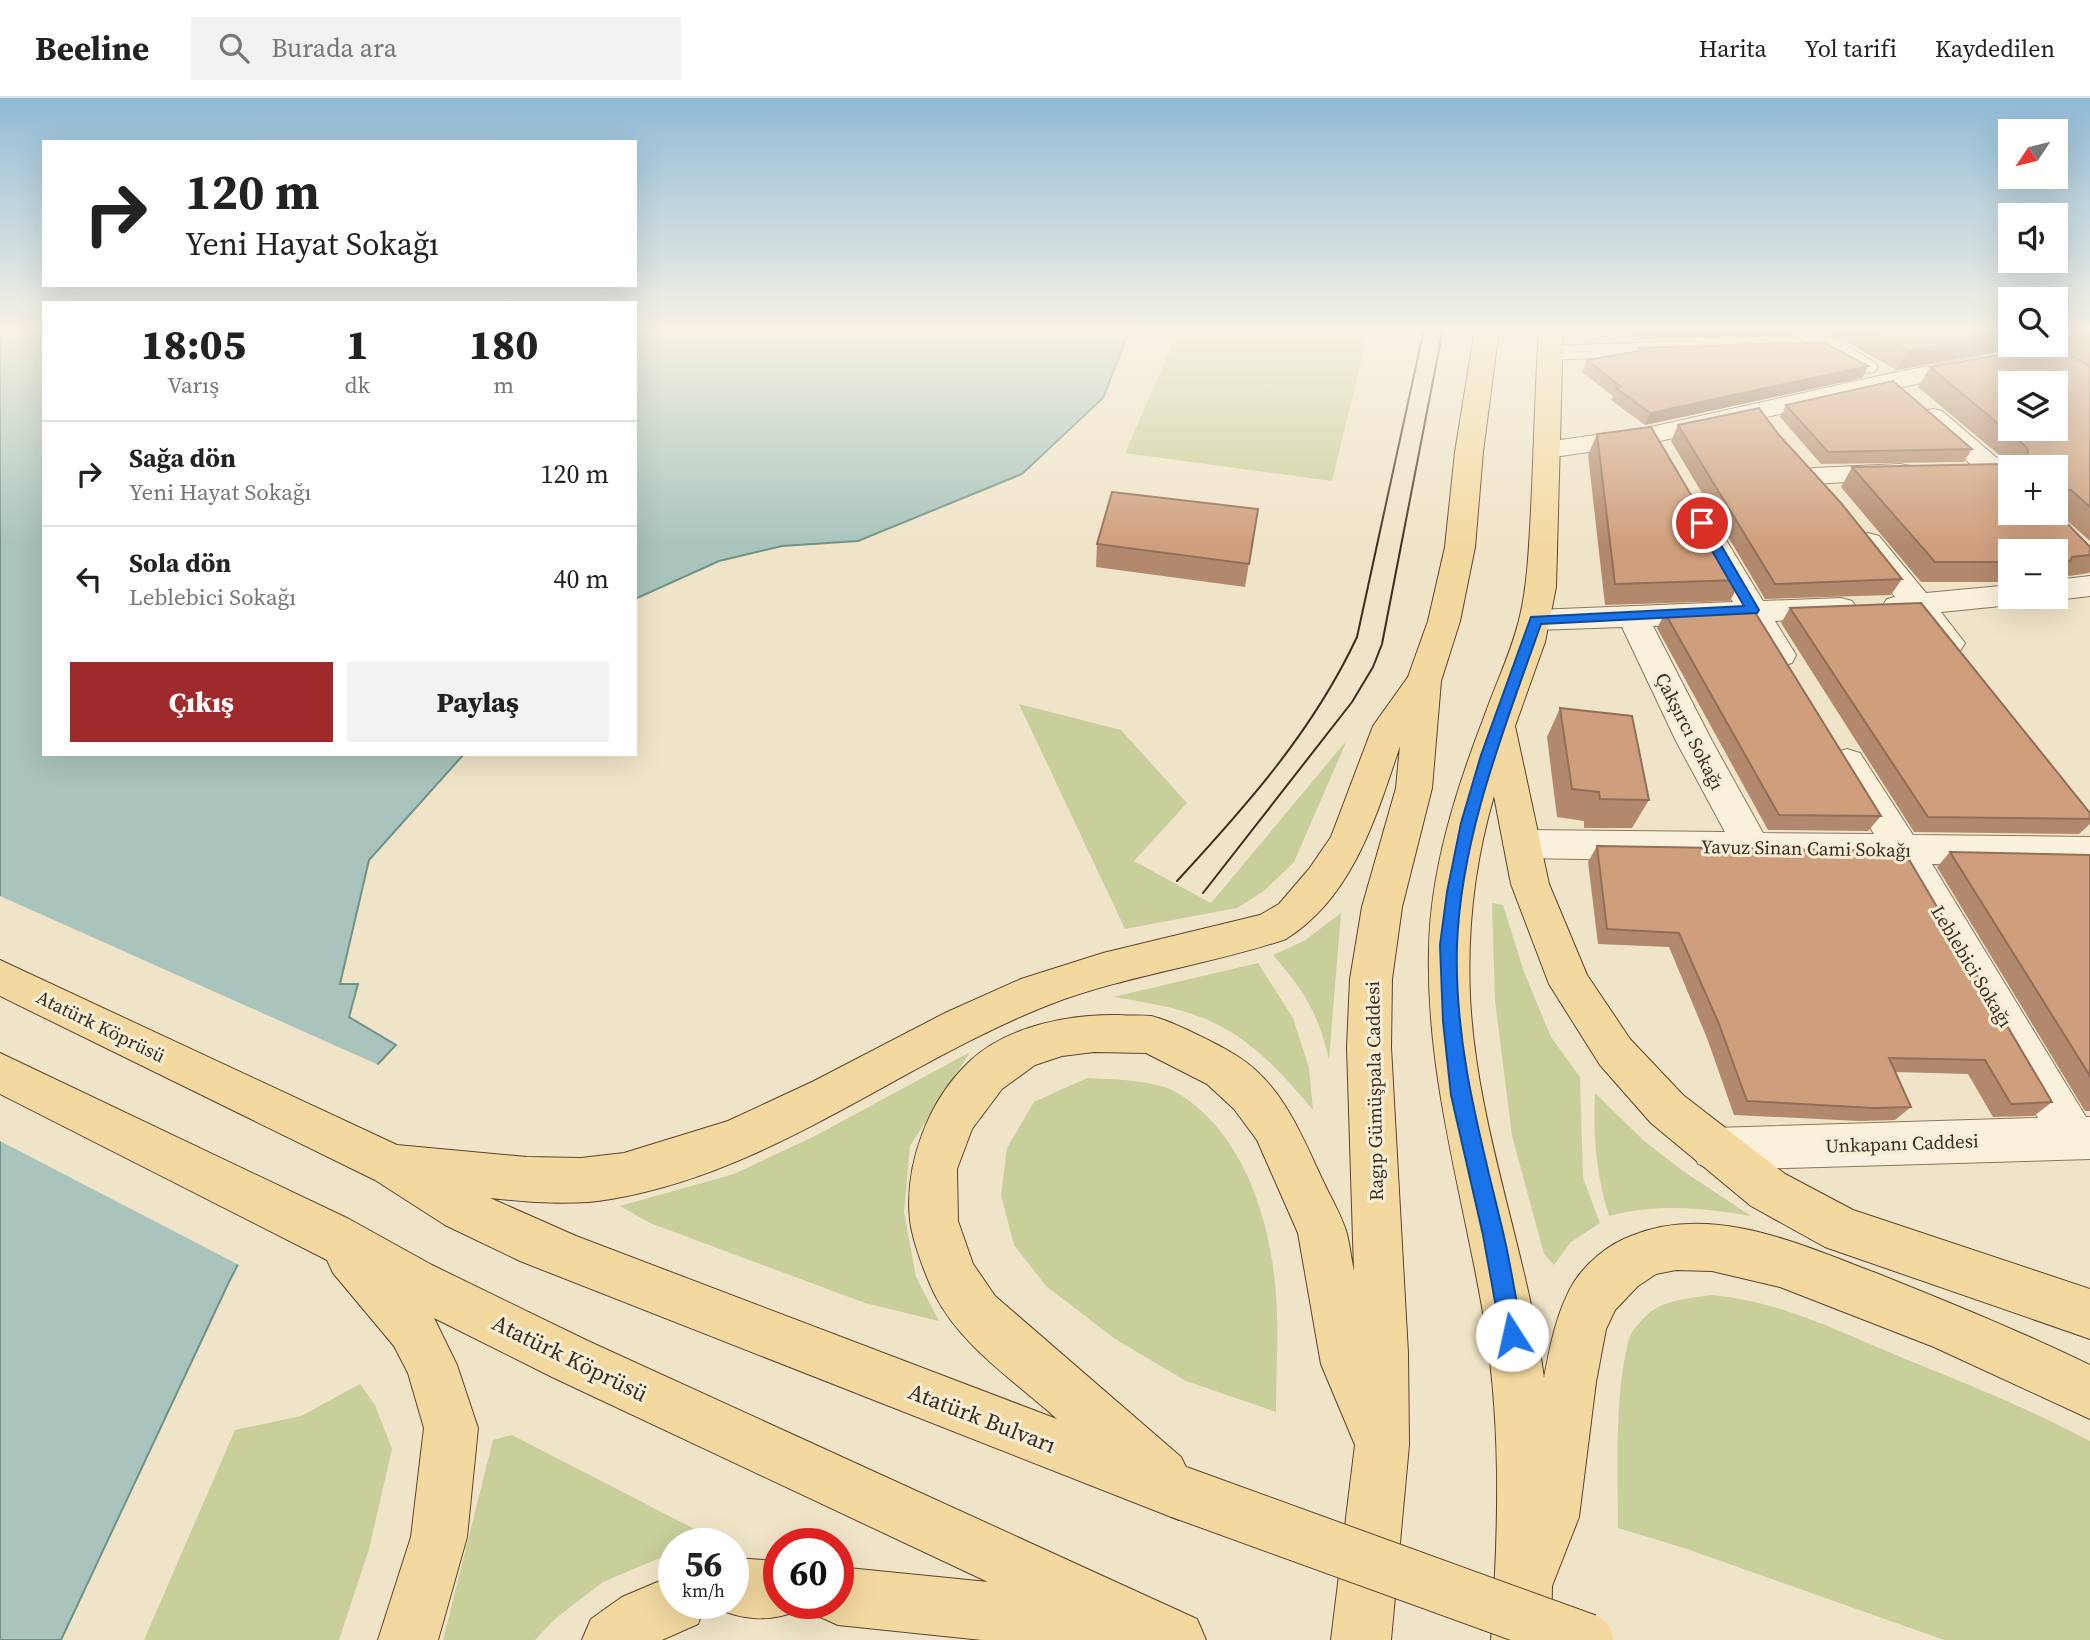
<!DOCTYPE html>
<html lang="tr">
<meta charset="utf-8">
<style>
:root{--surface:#fff;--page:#f2f2f2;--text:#222;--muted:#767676;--line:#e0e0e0;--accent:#9e2a2b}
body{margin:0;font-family:"Source Serif 4",serif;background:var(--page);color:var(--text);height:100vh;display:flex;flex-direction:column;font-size:26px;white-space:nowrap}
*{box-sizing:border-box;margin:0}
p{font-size:23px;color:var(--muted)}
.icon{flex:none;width:38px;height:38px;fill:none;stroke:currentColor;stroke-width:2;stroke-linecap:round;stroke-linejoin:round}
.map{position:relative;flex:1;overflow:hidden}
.side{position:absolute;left:42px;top:203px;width:595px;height:455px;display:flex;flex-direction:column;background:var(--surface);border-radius:0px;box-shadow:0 7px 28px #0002}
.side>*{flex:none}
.guide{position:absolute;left:42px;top:42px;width:595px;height:147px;border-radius:0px;box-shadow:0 7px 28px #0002;background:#fff;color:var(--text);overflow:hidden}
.needle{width:46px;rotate:235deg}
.tools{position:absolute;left:1998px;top:21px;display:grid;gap:14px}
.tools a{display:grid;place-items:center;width:70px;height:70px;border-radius:0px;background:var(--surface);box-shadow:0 7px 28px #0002;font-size:35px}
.speed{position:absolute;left:658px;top:1430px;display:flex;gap:14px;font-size:35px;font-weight:700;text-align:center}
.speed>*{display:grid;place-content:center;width:91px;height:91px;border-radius:50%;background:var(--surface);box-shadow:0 7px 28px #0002;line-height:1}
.speed small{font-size:18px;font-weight:400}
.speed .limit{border:10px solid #d22;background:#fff;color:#111}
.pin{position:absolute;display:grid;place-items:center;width:60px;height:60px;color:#fff;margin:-30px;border:4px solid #fff;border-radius:50%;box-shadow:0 2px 7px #0007}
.me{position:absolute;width:77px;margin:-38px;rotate:350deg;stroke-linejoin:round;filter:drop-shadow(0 0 5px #0008)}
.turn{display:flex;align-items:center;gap:24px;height:147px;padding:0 28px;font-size:32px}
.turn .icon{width:91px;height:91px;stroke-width:2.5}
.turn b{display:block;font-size:49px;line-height:60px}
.eta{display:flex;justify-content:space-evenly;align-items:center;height:119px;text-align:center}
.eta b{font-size:42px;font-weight:800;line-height:49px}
.primary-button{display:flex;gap:14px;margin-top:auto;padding:14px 28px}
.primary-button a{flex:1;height:80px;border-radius:0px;background:var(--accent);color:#fff;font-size:28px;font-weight:800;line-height:80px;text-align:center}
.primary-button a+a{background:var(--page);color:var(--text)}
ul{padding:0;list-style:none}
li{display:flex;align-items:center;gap:21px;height:105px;padding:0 28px;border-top:2px solid var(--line)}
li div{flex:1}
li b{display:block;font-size:26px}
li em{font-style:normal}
header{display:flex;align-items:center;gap:42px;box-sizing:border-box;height:98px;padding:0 35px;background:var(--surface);border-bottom:2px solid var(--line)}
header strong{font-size:33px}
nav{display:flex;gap:38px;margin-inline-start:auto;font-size:24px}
.search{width:490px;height:63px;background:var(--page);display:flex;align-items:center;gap:18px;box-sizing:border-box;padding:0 24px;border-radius:0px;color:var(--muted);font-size:26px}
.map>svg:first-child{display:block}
.green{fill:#c9cf9b}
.water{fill:#a9c4bc;stroke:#6f938a;stroke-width:2}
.pier{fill:#f0e4c8}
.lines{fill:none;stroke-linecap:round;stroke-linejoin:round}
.minor-casing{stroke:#8d765c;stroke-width:2}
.primary-casing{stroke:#5b4430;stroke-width:2}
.minor{fill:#faf1dc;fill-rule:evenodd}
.primary{fill:#f3d9a0;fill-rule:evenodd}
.tram{stroke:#3d2e20;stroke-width:2}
.primary-bridge-casing{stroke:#5b4430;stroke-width:54;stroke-linecap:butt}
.primary-bridge{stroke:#f3d9a0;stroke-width:52}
.wall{fill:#b2896c}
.shaded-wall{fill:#916f58}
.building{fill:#cf9f7d;stroke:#916f58;stroke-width:2;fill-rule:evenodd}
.route{fill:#1a73e8;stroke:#114b97;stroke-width:2}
.labels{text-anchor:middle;stroke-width:6;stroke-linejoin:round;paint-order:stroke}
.street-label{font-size:19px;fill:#3d2e20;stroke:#f7eed8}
.near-street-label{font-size:23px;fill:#3d2e20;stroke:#f7eed8}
</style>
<header>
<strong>Beeline</strong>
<div class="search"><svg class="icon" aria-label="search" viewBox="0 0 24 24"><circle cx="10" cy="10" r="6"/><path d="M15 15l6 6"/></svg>Burada ara</div>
<nav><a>Harita</a><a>Yol tarifi</a><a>Kaydedilen</a></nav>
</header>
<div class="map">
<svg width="2090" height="1542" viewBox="0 0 2090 1542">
<rect width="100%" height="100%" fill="#f0e4c8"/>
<!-- green -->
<g class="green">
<path d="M 1179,231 L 1369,231 L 1332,383 L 1125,355 Z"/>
<path d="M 1019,606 L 1121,632 L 1187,705 L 1134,763 L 1211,805 L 1347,642 L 1294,764 L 1264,793 L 1237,810 L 1125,831 Z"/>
<path d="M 1492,805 L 1503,807 L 1524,874 L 1551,939 L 1580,979 L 1583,1080 L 1600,1125 L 1571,1144 L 1554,1167 L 1544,1156 L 1512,1038 L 1495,903 Z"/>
<path d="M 1341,815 L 1329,961 C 1317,913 1305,894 1273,857 L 1304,843 Z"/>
<path d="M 1258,865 L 1293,920 L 1309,970 L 1313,1012 C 1284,978 1254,943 1212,924 C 1182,910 1145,904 1113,899 Z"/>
<path d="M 970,954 L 910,1048 L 904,1114 L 916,1179 L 939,1223 L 865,1205 L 650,1125 L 620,1108 L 734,1076 L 815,1038 Z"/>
<path d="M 1087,980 C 1111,981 1156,982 1176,994 C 1244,1034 1271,1123 1276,1197 C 1279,1236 1276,1275 1276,1314 L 1186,1283 L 1115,1241 L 1046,1188 L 1014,1147 L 1001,1097 L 1007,1050 L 1034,1004 Z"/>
<path d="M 1595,995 L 1643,1042 L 1683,1073 L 1751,1118 C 1702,1110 1658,1105 1609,1118 C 1596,1076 1593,1038 1595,995 Z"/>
<path d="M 1711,1197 C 1781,1203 1839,1234 1903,1260 C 1967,1286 2030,1311 2090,1343 L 2090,1542 L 1944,1542 L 1687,1451 L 1618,1430 C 1618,1373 1614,1296 1629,1241 C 1631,1233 1640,1224 1645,1219 C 1663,1201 1687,1201 1711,1197 Z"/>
<path d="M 360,1286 L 375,1307 L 392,1351 L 369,1451 L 339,1542 L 144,1542 L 235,1332 L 301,1318 Z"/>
<path d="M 512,1337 L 710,1439 L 694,1445 L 674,1446 L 674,1454 L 603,1484 L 556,1520 L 535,1542 L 443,1542 L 493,1342 Z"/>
</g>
<!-- water -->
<g class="water">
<path d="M 0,231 L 44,231 L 44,656 L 464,656 L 369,762 L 340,886 L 358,886 L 349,919 L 396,947 L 295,1054 L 228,1186 L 61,1542 L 0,1542 Z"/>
<path d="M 635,231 L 1130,231 L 1103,300 L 1022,376 L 858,443 L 782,448 L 719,463 L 635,501 Z"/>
</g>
<!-- pier -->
<path class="pier" d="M 0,798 L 381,968 L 298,1056 L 241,1168 L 0,1043 Z"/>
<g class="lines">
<defs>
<g id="minor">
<path d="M 1791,231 L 1819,231 L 1874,264 L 1878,269 L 1874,274 C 1854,279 1803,248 1791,231 Z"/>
<path d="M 1692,243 L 1701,245 L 1704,250 L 1701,255 L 1550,262 L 1541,260 L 1538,255 L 1541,250 L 1550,248 Z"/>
<path d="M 2014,247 L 2043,247 L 2090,273 L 2090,292 L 2081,289 L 2017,252 Z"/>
<path d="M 1978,259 L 1987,262 L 1991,267 L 1987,272 L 1892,291 L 1651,345 L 1547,360 L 1537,358 L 1533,352 L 1537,346 L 1547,344 L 1651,329 L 1892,275 Z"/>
<path d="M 1933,311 L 1942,313 L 2011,372 L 2011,395 L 2001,393 L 1924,325 L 1920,319 L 1924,313 Z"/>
<path d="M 1900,366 L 1910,368 L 1914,374 L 1910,380 L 1814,386 L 1804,384 L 1800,378 L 1804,372 L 1814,370 Z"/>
<path d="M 1712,434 L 1723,437 L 1763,503 L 1841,500 L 1852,503 L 1857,510 L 1852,517 L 1841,520 L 1775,523 L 1796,557 L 1792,565 L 1780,568 L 1768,565 L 1744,524 L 1653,528 L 1712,643 L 1763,735 L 1874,736 L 1829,664 L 1834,655 L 1847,651 L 1860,655 L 1913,737 L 2090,739 L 2090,769 L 1932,766 L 2086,1019 L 2090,1019 L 2090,1061 L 1714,1072 L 1698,1066 L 1691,1051 L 1698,1036 L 1714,1030 L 2038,1020 L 1892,766 L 1522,760 L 1509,756 L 1503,746 L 1509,736 L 1522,732 L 1725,734 L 1676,643 L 1622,529 L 1536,532 L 1525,529 L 1520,522 L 1525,515 L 1536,512 L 1733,504 L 1697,443 L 1701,437 Z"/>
<path d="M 1868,435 L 1879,438 L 1926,495 L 2011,487 L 2011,499 L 2025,499 L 2022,504 L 2011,507 L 1941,514 L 1965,545 L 1960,553 C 1933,560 1925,536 1910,517 L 1887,515 L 1882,508 L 1887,501 L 1895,499 L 1853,444 L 1857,438 Z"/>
<path d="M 2090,478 L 2090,498 L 2056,502 L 2045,499 L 2056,499 L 2056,482 Z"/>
</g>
<g id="primary">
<path d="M 1475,231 L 1499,231 L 1483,354 L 1475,449 L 1460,523 L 1441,583 L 1432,690 L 1402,809 L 1392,881 L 1391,949 L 1408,1255 L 1409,1347 L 1391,1542 L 1331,1542 L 1355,1347 L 1321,1266 L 1298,1135 L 1257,1042 L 1234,1011 L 1207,986 L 1146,955 L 1094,954 L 1062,958 L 1035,967 L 1002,991 L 972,1031 L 957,1071 L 958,1123 L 973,1166 L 995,1198 L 1181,1359 L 1186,1369 L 1198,1375 L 1207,1394 L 1198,1413 L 1179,1422 L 520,1163 L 445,1127 L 375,1082 L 0,898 L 0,862 L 397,1047 L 527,1059 L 581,1060 L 624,1055 L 728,1023 L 814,983 L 945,915 L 1021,881 L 1103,855 L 1260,817 L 1279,806 L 1309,771 L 1331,739 L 1373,628 L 1408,579 L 1428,523 L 1445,449 L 1455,354 ZM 1400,648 L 1396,690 L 1362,809 L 1350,881 L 1347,949 L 1354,1173 C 1351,1160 1350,1148 1347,1136 C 1342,1118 1331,1100 1323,1083 C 1302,1038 1282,986 1237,958 C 1220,947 1170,922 1151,918 C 1141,917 1129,918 1119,917 C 1069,916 1008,928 970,963 C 929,1001 904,1066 910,1122 C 912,1142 926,1179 935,1197 C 961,1248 1015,1283 1057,1321 L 576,1138 L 490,1100 C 529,1104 572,1108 611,1101 C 773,1074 902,964 1051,906 C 1127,877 1209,867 1286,841 C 1353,799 1376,719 1400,648 Z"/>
<path d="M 1539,231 L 1563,231 L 1556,489 L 1545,544 L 1515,628 L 1549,786 L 1587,877 L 1630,941 L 1683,997 L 1785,1076 L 1853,1112 L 2090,1191 L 2090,1241 L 1825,1149 L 1751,1108 L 1651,1025 L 1600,967 L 1549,886 L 1511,786 L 1494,698 C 1475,763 1467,830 1470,898 C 1476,1028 1527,1152 1544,1280 C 1550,1248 1557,1212 1574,1184 C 1587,1164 1609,1146 1631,1138 C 1712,1105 1799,1146 1876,1175 C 1948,1204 2020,1233 2090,1267 L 2090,1321 L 1934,1249 L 1780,1189 L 1712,1173 L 1676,1172 L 1656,1176 L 1638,1188 L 1615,1212 L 1606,1231 L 1596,1284 L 1579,1419 L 1552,1488 L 1551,1542 L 1491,1542 C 1499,1430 1502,1319 1482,1209 C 1461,1089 1426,975 1429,852 C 1430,773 1456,692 1484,619 C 1496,585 1512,553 1520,518 C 1528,483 1529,447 1531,412 C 1534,352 1535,291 1539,231 Z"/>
<path d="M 0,955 L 349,1121 L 432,1167 L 588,1243 L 1197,1521 L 1206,1542 L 982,1542 L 838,1527 L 818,1518 L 812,1505 L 838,1505 L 838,1469 L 988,1484 L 552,1279 L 434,1220 L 457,1267 L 478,1330 L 467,1439 L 438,1542 L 378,1542 L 411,1439 L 424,1330 L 408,1275 L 394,1248 L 333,1175 L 327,1162 L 0,996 Z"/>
<path d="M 733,1460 L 779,1463 L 779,1505 L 802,1505 L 799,1512 C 769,1525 743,1522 713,1509 L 711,1505 L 733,1505 Z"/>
<path d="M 674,1477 L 674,1505 L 706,1505 L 698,1526 L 662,1542 L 582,1542 L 591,1521 L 622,1499 Z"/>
</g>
</defs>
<!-- minor casing -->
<use href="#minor" class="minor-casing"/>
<!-- primary casing -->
<use href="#primary" class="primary-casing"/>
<!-- minor -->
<use href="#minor" class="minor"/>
<!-- primary -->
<use href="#primary" class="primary"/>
<!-- tram -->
<g class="tram">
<path d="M 1177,783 C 1247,707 1313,633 1357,539 L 1424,231"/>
<path d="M 1203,795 L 1352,604 L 1373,569 L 1382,546 L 1443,231"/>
</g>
<defs>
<path id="primary-bridge" d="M 1179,1394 L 1587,1542"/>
</defs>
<!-- primary-bridge casing -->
<use href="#primary-bridge" class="primary-bridge-casing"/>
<!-- primary-bridge -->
<use href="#primary-bridge" class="primary-bridge"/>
</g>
<!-- wall -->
<g class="wall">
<path d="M 1633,231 L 1795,231 L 1792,237 L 1634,242 Z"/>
<path d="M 1824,231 L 2011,231 L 2014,251 L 1896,272 Z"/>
<path d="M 2056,231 L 2090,231 L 2090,443 L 2056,413 L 2056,369 L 2012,369 L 2010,366 L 1918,289 L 1930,269 L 2050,248 L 2048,247 L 2056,247 Z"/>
<path d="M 1639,250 L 1868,268 L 1862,280 L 1645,327 L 1611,302 L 1613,298 L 1582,274 L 1587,262 L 1638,253 Z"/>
<path d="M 1786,307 L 1972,351 L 1964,364 L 1821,366 L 1780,319 Z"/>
<path d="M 1678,327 L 1779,337 L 1902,481 L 1891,497 L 1765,501 L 1671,343 Z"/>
<path d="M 1597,336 L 1741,482 L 1730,503 L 1605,507 L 1588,357 Z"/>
<path d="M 1852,369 L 2090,449 L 2090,474 L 2089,475 L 2056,480 L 2056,453 L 2011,453 L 2011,484 L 1921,484 L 1841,389 Z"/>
<path d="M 1258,411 L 1245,489 L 1096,469 L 1097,446 Z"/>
<path d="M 1790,510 L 2090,715 L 2090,726 L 2079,736 L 1914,734 L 1781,525 Z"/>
<path d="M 1665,515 L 1881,718 L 1868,733 L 1768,732 L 1657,530 Z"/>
<path d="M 1560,610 L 1649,702 L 1632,730 L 1584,730 L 1584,723 L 1557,719 L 1547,639 Z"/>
<path d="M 1597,748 L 1904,753 L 2052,1004 L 2034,1018 L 1993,1019 L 1968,976 L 1895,974 L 1911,1009 L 1895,1022 L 1859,1023 L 1734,1017 L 1707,940 L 1669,849 L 1598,846 L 1588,764 Z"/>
<path d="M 1950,754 L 2090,757 L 2090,1013 L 2085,1013 L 1937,769 Z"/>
</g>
<!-- shaded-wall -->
<g class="shaded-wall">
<path d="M 2011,235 L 2011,247 L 2016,247 L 2014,251 L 1896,272 L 1908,253 Z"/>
<path d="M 1868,268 L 1862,280 L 1645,327 L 1650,315 Z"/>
</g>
<!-- building -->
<g class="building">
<path d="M 1868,231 L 2011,231 L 2011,235 L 1908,253 Z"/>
<path d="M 2068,231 L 2090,231 L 2090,243 Z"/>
<path d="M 1823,244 L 1868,268 L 1650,315 L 1616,290 L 1621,289 L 1587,262 L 1640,253 L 1639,250 Z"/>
<path d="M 2051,248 L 2090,268 L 2090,409 L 2071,392 L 2056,392 L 2056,369 L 2027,369 L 2028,352 L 2024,347 L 1930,269 ZM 2011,285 L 2056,285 L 2056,331 L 2011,331 Z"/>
<path d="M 1893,283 L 1972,351 L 1828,354 L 1786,307 Z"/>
<path d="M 1759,310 L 1779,337 L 1841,405 L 1902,481 L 1775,486 L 1678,327 Z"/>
<path d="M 1651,329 L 1741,482 L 1615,486 L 1597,336 Z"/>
<path d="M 2002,366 L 2011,372 L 2011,415 L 2056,415 L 2056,414 L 2090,449 L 2090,457 L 2072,459 L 2070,463 L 2056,463 L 2056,453 L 2011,453 L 2011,464 L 1935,464 L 1852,369 Z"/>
<path d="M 1112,394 L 1258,411 L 1249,466 L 1097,446 Z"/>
<path d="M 1921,505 L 2090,715 L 2090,721 L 1928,719 L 1790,510 Z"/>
<path d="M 1753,511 L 1881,718 L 1779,717 L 1665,515 Z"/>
<path d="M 1560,610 L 1632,618 L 1649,702 L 1600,701 L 1599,694 L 1572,691 Z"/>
<path d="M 1597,748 L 1904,753 L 2052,1004 L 2011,1006 L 1985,962 L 1889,960 L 1911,1009 L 1874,1010 L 1747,1003 L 1719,926 L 1679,835 L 1607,831 Z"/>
<path d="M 1950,754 L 2090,757 L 2090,978 Z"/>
</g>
<!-- sky -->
<linearGradient id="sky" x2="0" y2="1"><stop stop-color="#8fbad6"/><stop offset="0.52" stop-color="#f8f3e6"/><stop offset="1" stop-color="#f8f3e6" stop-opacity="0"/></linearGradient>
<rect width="2090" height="447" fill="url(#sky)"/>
<!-- route -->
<path class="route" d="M 1702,421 L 1708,425 L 1759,512 L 1757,515 L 1541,526 C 1505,629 1461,737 1457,847 C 1454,947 1480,1038 1503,1134 C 1511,1168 1516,1203 1523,1237 L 1519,1245 L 1512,1248 L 1505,1245 L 1501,1237 L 1483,1137 L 1451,997 L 1443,923 L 1440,847 L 1447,794 L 1461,725 L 1481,657 L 1531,519 L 1744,508 L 1696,425 Z"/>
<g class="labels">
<!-- street labels -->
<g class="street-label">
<text transform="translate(1690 633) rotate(63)" y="7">Çakşırcı Sokağı</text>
<text transform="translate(1806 750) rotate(1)" y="7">Yavuz Sinan Cami Sokağı</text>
<text transform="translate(1972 868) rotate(59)" y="7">Leblebici Sokağı</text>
<text transform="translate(101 928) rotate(26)" y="7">Atatürk Köprüsü</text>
<text transform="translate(1374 993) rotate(-91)" y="7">Ragıp Gümüşpala Caddesi</text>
<text transform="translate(1902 1045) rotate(-2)" y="7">Unkapanı Caddesi</text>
</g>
<!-- near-street labels -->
<g class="near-street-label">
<text transform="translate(570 1260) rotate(26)" y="8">Atatürk Köprüsü</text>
<text transform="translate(982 1320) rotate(21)" y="8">Atatürk Bulvarı</text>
</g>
</g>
</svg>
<div class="tools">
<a><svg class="needle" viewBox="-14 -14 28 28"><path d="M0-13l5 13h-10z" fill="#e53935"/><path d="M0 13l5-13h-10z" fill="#767676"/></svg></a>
<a><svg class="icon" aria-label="sound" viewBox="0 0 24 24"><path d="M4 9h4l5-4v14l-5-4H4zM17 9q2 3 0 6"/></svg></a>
<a><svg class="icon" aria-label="search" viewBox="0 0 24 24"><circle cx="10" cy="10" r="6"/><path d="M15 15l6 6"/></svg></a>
<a><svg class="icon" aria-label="layers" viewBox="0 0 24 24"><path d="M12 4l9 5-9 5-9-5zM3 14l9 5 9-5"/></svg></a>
<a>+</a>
<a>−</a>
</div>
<div class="speed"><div>56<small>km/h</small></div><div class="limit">60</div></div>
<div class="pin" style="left:1702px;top:425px;background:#d93025"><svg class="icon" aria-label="arrive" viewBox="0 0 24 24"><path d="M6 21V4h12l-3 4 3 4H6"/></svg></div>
<svg class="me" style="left:1512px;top:1237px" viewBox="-20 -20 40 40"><circle r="19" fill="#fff"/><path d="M0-13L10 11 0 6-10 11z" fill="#1a73e8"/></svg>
<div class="guide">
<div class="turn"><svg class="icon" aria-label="right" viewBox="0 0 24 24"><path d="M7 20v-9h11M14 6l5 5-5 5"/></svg><div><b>120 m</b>Yeni Hayat Sokağı</div></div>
</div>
<section class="side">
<div class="eta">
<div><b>18:05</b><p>Varış</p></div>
<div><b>1</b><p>dk</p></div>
<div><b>180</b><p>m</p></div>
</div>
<ul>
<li><svg class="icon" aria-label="right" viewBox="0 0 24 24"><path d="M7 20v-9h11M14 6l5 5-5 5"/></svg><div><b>Sağa dön</b><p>Yeni Hayat Sokağı</p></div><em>120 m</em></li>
<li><svg class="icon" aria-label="left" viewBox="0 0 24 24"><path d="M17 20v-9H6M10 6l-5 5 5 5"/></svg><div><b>Sola dön</b><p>Leblebici Sokağı</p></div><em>40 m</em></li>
</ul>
<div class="primary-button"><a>Çıkış</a><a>Paylaş</a></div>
</section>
</div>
